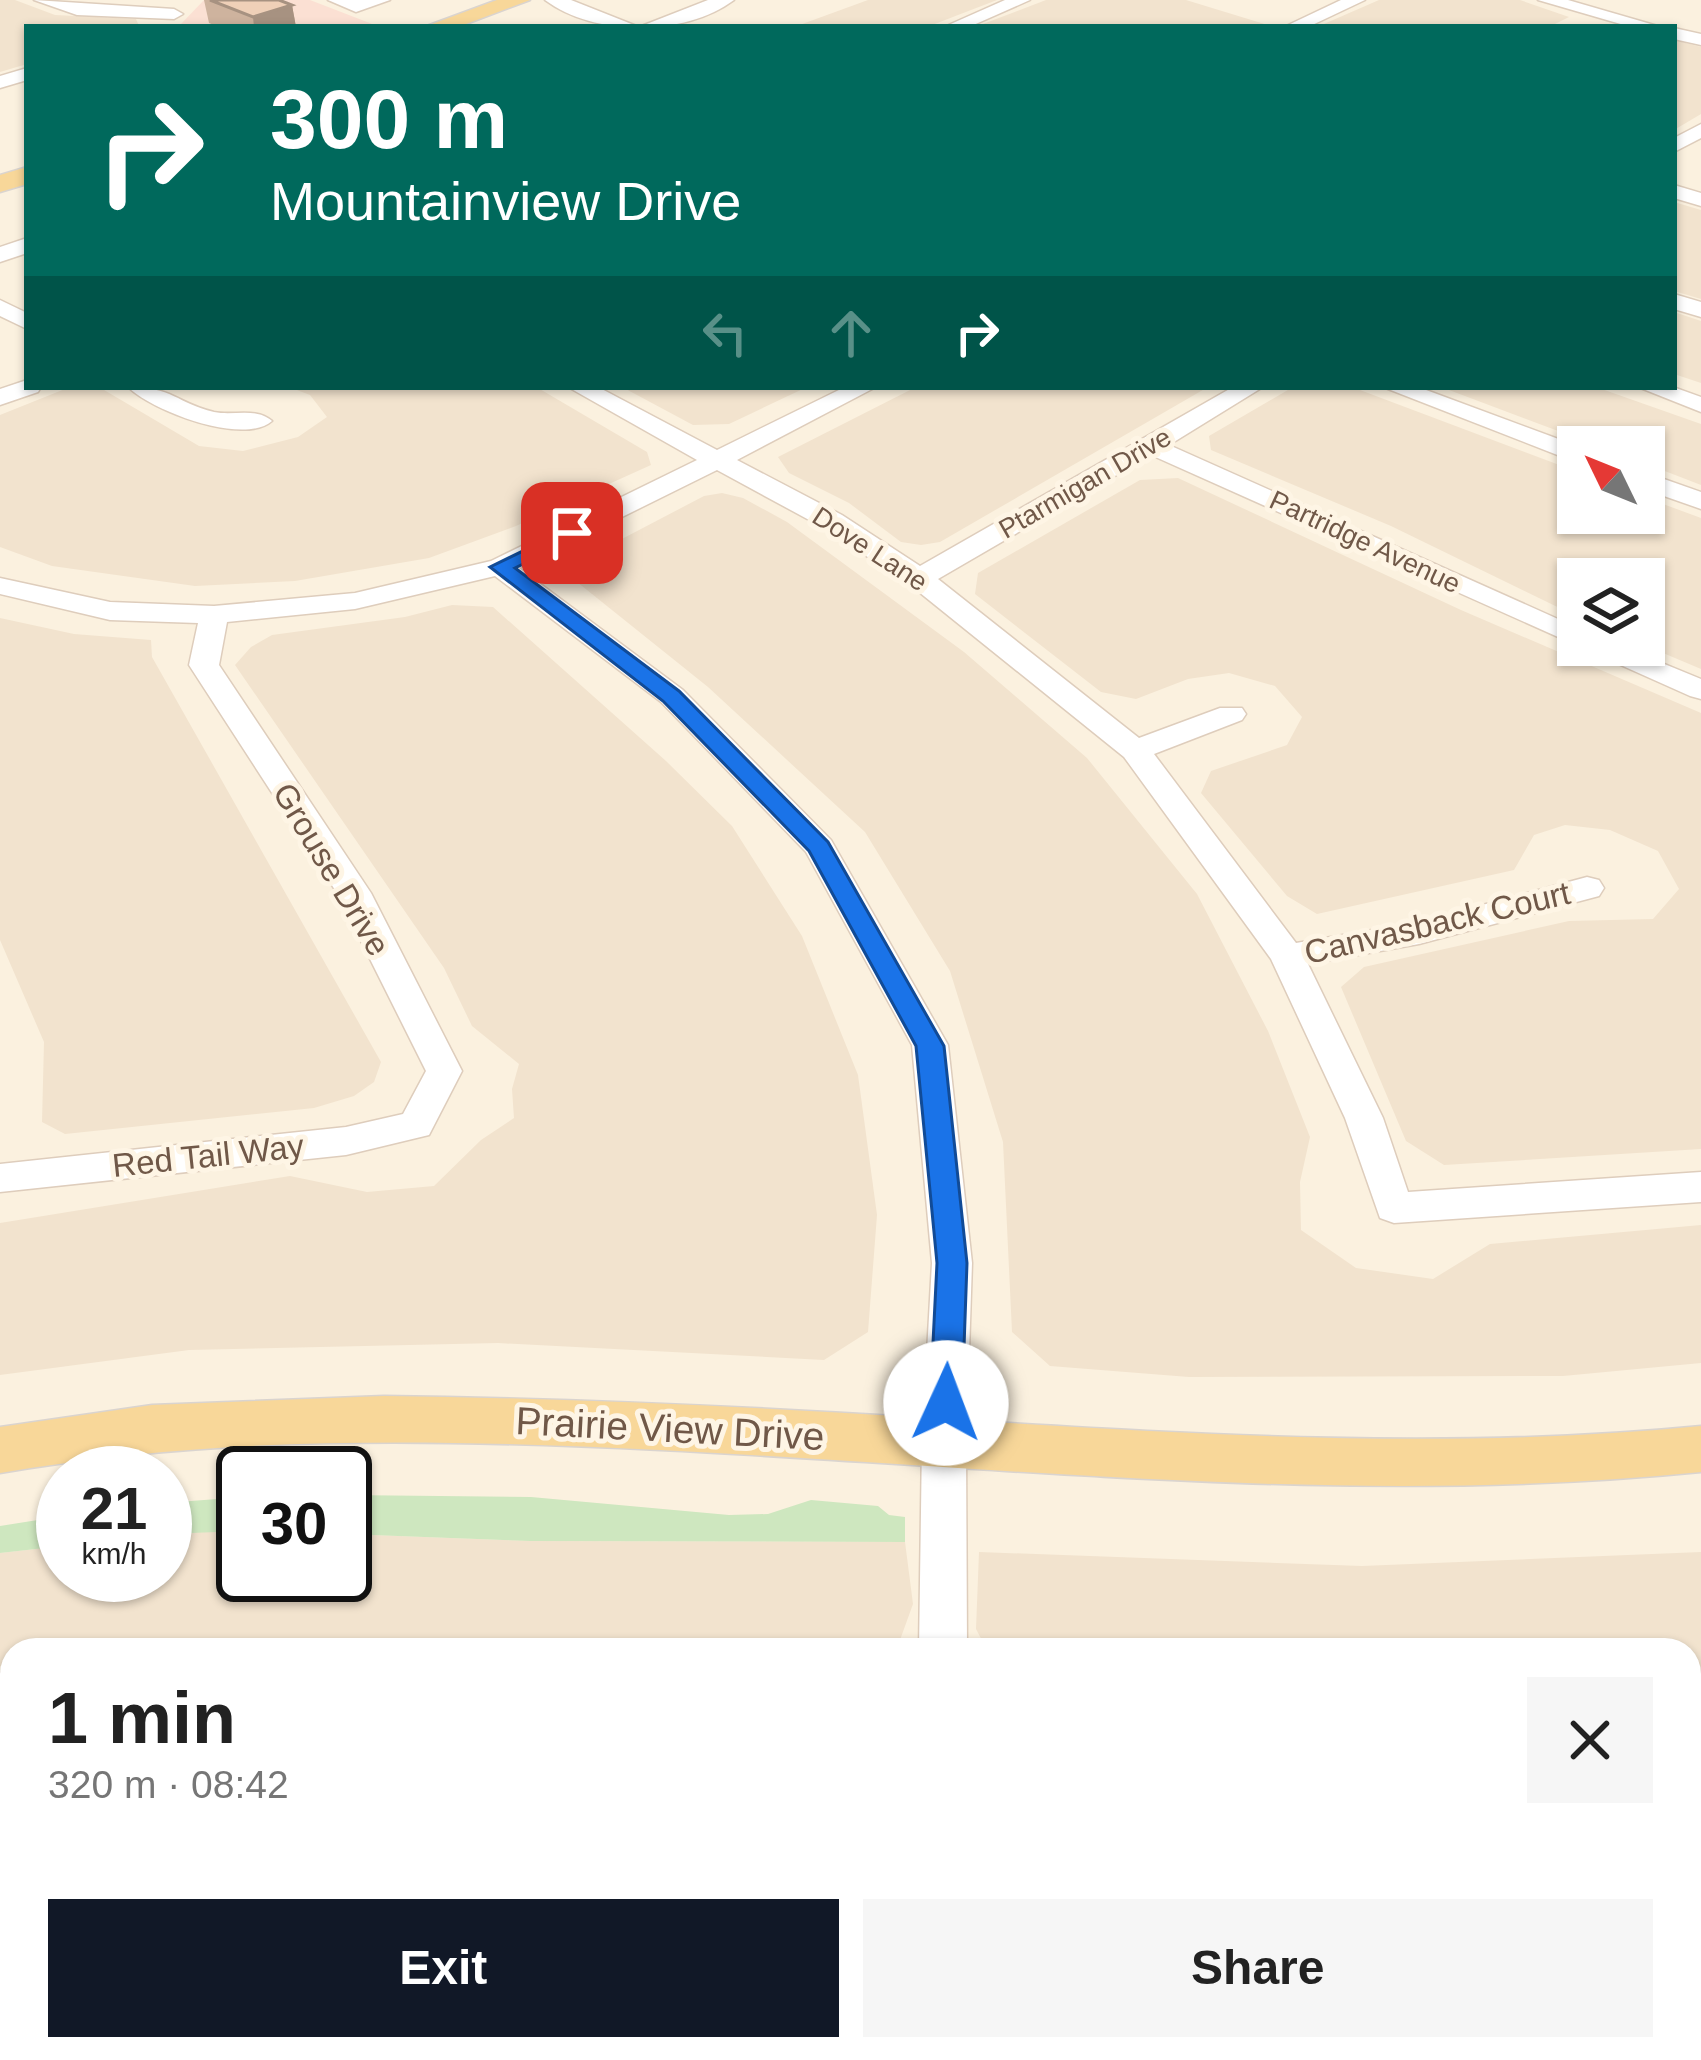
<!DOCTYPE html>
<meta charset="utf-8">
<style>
:root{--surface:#fff;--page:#f6f6f6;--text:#222;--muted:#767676;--accent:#111827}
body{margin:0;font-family:Arial,sans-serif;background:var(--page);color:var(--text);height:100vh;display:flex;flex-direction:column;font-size:45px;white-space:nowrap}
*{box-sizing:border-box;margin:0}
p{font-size:39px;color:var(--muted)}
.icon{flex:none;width:66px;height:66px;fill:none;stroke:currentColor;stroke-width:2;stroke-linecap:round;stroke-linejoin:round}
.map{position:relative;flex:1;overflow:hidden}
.panel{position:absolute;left:0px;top:1638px;width:1701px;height:423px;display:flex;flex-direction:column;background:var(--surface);border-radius:36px 36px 0 0;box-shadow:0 3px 9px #0004}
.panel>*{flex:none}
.guide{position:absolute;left:24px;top:24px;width:1653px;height:366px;border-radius:0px;box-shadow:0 3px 9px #0004;background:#00695c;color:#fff;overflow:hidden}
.needle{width:78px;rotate:313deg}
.tools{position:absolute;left:1557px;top:426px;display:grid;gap:24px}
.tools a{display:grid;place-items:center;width:108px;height:108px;border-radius:0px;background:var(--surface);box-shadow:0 3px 9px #0004;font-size:60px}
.speed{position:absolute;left:36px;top:1446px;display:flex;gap:24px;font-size:60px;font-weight:700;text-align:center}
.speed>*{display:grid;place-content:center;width:156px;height:156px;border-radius:50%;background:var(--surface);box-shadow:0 3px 9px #0004;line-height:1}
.speed small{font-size:30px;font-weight:400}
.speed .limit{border:6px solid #111;border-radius:18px;background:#fff;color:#111}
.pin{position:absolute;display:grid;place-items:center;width:102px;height:102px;color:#fff;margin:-51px;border-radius:24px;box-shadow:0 6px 18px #0006}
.me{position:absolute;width:132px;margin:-66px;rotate:2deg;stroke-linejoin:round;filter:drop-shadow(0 0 9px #0008)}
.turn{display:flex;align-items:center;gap:42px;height:252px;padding:0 48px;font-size:54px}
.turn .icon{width:156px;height:156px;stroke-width:2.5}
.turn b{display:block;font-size:84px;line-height:102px}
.lanes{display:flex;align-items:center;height:114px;padding:0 48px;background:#0003;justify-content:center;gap:60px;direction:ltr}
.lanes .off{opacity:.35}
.round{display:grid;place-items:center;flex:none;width:126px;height:126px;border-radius:0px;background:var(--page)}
.overview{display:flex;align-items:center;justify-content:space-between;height:204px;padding:0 48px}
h1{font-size:72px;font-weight:800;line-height:90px}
.action{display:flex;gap:24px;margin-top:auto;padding:24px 48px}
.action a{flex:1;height:138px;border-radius:0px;background:var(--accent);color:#fff;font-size:48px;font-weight:800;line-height:138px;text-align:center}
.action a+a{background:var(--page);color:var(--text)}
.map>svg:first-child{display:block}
.residential{fill:#f2e3ce}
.commercial{fill:#fbe0d3}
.green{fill:#cee7bf}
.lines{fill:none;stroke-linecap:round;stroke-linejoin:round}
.minor-casing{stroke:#decdbc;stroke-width:3}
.major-casing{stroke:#dad4cf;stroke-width:3}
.minor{fill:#fff;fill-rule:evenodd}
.major{fill:#f8d799;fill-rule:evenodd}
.wall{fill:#ceb39e}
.shaded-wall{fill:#a79281}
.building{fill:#efd0b8;stroke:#a79281;stroke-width:3}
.route{fill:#1a73e8;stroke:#114b97;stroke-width:3}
.labels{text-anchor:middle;stroke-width:10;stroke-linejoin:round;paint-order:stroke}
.far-street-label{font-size:27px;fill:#705848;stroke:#fef5e5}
.street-label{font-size:33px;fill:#705848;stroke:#fef5e5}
.near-street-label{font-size:39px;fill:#705848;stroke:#fef5e5}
</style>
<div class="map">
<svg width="1701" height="2060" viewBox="0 0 1701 2060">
<rect width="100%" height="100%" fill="#fbf1df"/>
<!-- residential -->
<g class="residential">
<path d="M 0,0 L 15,0 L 55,15 L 136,19 L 139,26 L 27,27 L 27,64 L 0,72 Z"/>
<path d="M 868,0 L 997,0 L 927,27 L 794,27 Z"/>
<path d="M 1046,0 L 1186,0 L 1271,26 L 975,27 Z"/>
<path d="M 1379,0 L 1520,0 L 1569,17 L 1549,27 L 1317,27 Z"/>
<path d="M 1674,40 L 1701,47 L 1701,114 L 1674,130 Z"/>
<path d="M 1674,202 L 1701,210 L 1701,299 L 1674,291 Z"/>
<path d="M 1674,312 L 1701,321 L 1701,383 L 1674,374 Z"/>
<path d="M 99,387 L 199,446 L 243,451 L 298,437 L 327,417 L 310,395 L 289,387 L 538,388 L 647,452 L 651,465 L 516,526 L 429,558 L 295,581 L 195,586 L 52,566 L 0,547 L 0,415 L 65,389 Z"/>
<path d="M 622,387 L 807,387 L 729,424 L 693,425 Z"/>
<path d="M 916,387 L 1208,387 L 940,542 L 921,545 L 901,542 L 849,503 L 789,473 L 778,457 Z"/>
<path d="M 1293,387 L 1352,387 L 1578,472 L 1578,513 L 1644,513 L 1644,497 L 1701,518 L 1701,669 L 1644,645 L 1644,579 L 1578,579 L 1578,617 L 1391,526 L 1211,450 L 1209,436 Z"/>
<path d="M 1441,387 L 1596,387 L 1701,424 L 1701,485 L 1644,463 L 1644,447 L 1601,447 Z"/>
<path d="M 1178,478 L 1461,610 L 1701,713 L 1701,1149 L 1444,1165 L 1406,1141 L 1341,987 L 1364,967 L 1569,921 L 1653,919 L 1679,889 L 1658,851 L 1610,830 L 1565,825 L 1534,835 L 1514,870 L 1317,914 L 1287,896 L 1201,793 L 1211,771 L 1287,745 L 1302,717 L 1275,686 L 1229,673 L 1188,679 L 1136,699 L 1101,692 L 975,594 L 978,573 L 1140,480 Z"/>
<path d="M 722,493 L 743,498 L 787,522 L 964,652 L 1087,758 L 1197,894 L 1268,1031 L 1310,1137 L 1300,1182 L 1301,1230 L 1356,1268 L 1433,1279 L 1490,1244 L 1701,1225 L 1701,1363 L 1563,1376 L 1189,1377 L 1050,1366 L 1012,1332 L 1003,1142 L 950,971 L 865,832 L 708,687 L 572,578 L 576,563 L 704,496 Z"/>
<path d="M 452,605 L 493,607 L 666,761 L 732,826 L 802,936 L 858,1075 L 877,1215 L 868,1332 L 824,1360 L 498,1343 L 189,1350 L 0,1375 L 0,1223 L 290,1176 L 367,1192 L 434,1186 L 481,1140 L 514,1118 L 512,1089 L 519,1064 L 472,1026 L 444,968 L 235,665 L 251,647 L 272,635 L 405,617 Z"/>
<path d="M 0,618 L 74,634 L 151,640 L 152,657 L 381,1062 L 374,1082 L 354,1096 L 314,1108 L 65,1134 L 42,1122 L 44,1042 L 0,940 Z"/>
<path d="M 206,1530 L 243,1531 L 243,1575 L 345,1575 L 345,1534 L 530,1541 L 905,1542 L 913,1604 L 900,1640 L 888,1650 L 625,1650 L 521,1641 L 211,1643 L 141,1650 L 12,1650 L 12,1663 L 0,1666 L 0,1553 L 63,1546 L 63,1575 L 165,1575 L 165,1534 Z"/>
<path d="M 979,1552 L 1362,1566 L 1701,1552 L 1701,1678 L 1689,1679 L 1689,1650 L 987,1650 L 976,1629 Z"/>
<path d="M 12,1732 L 12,1970 L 0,1972 L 0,1734 Z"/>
<path d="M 1689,1762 L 1701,1762 L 1701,1999 L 1689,1970 Z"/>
<path d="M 277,2049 L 527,2049 L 529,2060 L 279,2060 Z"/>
<path d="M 600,2049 L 959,2049 L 963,2060 L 603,2060 Z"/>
<path d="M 1022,2049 L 1672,2049 L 1676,2060 L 1026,2060 Z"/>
</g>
<!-- commercial -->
<path class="commercial" d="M 204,0 L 310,0 L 380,27 L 181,24 Z"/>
<!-- green -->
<g class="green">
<path d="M 345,1495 L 531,1497 L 729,1515 L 768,1514 L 811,1500 L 878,1506 L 889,1515 L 905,1517 L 905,1542 L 530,1541 L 345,1534 Z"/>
<path d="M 243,1497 L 243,1531 L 165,1534 L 165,1503 Z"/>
<path d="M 63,1516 L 63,1546 L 0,1553 L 0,1526 Z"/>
<path d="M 12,1970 L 12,2049 L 277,2049 L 279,2060 L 0,2060 L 0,1972 Z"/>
</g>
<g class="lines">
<defs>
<g id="minor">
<path d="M 34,0 L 174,9 L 183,14 L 174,19 L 77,15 Z"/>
<path d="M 328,0 L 390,0 L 356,12 Z"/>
<path d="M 545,0 L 571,0 L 639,27 L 708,0 L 734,0 C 684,37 595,37 545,0 Z"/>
<path d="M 1005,0 L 1030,0 L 969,27 L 944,27 Z"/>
<path d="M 1341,0 L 1365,0 L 1308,27 L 1284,27 Z"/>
<path d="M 1538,0 L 1568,0 L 1661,27 L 1631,27 Z"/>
<path d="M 1674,28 L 1701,34 L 1701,45 L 1674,39 Z"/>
<path d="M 27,68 L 27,80 L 0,88 L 0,76 Z"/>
<path d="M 1701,124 L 1701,138 L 1674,152 L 1674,138 Z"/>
<path d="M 1674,185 L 1701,193 L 1701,206 L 1674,198 Z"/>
<path d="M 27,238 L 27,253 L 0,262 L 0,247 Z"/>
<path d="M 1674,294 L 1701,302 L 1701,317 L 1674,309 Z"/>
<path d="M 0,300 L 27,313 L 27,329 L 0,316 Z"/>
<path d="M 27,380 L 27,387 L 41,387 L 38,392 L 0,405 L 0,389 Z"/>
<path d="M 128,387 C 174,387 176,403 214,412 C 234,416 256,407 272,421 C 244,446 152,411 128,387 Z"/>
<path d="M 568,387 L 598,387 L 717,450 L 845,387 L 876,387 L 737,460 L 842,515 L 920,566 L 1233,387 L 1263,387 L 1169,445 L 1578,628 L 1578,645 L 1618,645 L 1701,679 L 1701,699 L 1690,696 L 1151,455 L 938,579 L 1139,738 L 1220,708 L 1242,708 L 1246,714 L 1242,720 L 1154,754 L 1296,943 L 1419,922 L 1587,877 L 1599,880 L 1604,888 L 1599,896 L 1419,944 L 1308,964 L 1383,1118 L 1408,1192 L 1701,1172 L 1701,1202 L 1394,1223 L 1380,1218 L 1345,1118 L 1271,959 L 1124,757 L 909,584 L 822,527 L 717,470 L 519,568 L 683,690 L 831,840 L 948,1045 L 972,1263 L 966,1442 L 967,1650 L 919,1650 L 922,1442 L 932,1263 L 912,1045 L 806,852 L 661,702 L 495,576 L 355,609 L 227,622 L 219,665 L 371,893 L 462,1071 L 429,1135 L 346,1155 L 0,1192 L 0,1164 L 346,1127 L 403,1114 L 426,1071 L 337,893 L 189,665 L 198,623 L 110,620 L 0,594 L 0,578 L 110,602 L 214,606 L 355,593 L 491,561 L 697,460 Z"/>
<path d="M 1383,387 L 1418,387 L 1580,447 L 1578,463 Z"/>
<path d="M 1638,387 L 1673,387 L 1701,397 L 1701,412 Z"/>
<path d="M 1644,472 L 1701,492 L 1701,509 L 1644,489 Z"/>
<path d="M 12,1671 L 12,1715 L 0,1717 L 0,1673 Z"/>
<path d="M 1701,1699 L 1701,1745 L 1689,1746 L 1689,1700 Z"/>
<path d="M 1689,2015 L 1701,2020 L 1701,2060 L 1668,2060 L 1664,2049 L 1689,2049 Z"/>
<path d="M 543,2049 L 597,2049 L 599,2060 L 545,2060 Z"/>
<path d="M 962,2049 L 1016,2049 L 1019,2060 L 965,2060 Z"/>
</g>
<g id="major">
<path d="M 497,0 L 530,0 L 458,27 L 424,27 Z"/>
<path d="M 27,167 L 27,184 L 0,192 L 0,175 Z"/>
<path d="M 384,1396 C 559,1398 736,1406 911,1417 C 1175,1433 1436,1452 1701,1426 L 1701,1472 C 1354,1507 1007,1467 660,1450 C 438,1439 220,1435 0,1473 L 0,1427 L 152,1405 Z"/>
</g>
</defs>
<!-- minor casing -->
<use href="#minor" class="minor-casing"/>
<!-- major casing -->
<use href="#major" class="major-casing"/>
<!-- minor -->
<use href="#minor" class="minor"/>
<!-- major -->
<use href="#major" class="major"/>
</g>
<!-- wall -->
<path class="wall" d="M 204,0 L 279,0 L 292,5 L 296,27 L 219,27 L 209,23 Z"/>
<!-- shaded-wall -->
<path class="shaded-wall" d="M 292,5 L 296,27 L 254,27 L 253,17 Z"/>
<!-- building -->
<path class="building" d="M 210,0 L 279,0 L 292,5 L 253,17 Z"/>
<!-- route -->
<path class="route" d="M 572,527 L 579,529 L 579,537 L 515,568 L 679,691 L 828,842 L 944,1046 L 967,1263 L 962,1403 L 957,1412 L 946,1416 L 934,1412 L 930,1403 L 937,1263 L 916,1046 L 809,851 L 663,701 L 490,567 Z"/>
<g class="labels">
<!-- far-street labels -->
<g class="far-street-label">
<text transform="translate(1085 483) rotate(-30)" y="9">Ptarmigan Drive</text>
<text transform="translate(1365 542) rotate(25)" y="9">Partridge Avenue</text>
<text transform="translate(870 549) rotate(33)" y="9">Dove Lane</text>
</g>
<!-- street labels -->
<g class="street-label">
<text transform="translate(332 869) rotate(59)" y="12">Grouse Drive</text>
<text transform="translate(1437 922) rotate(-13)" y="12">Canvasback Court</text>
<text transform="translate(208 1155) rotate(-6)" y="12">Red Tail Way</text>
</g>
<!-- near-street labels -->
<g class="near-street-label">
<text transform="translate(670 1428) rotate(3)" y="14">Prairie View Drive</text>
</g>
</g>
</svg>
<div class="tools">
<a><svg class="needle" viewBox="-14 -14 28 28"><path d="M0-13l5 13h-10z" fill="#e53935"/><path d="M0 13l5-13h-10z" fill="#767676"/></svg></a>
<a><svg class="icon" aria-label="layers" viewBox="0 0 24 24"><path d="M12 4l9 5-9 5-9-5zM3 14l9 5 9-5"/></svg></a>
</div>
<div class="speed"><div>21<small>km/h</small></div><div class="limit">30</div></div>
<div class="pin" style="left:572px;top:533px;background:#d93025"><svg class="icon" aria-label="arrive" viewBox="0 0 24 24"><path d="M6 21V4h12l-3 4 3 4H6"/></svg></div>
<svg class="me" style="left:946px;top:1403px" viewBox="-20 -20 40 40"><circle r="19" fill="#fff"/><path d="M0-13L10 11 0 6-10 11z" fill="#1a73e8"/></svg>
<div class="guide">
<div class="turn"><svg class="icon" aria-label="right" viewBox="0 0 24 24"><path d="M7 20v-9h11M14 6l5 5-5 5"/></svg><div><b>300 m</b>Mountainview Drive</div></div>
<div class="lanes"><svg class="icon off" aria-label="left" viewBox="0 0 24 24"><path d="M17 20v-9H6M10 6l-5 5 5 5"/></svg><svg class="icon off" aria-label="ahead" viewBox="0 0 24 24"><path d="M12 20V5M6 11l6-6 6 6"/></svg><svg class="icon" aria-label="right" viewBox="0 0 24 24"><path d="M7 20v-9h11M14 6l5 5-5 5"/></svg></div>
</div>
<section class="panel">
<div class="overview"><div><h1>1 min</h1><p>320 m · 08:42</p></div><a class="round"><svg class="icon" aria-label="close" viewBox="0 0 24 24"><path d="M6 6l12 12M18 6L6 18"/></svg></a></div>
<div class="action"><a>Exit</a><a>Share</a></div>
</section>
</div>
